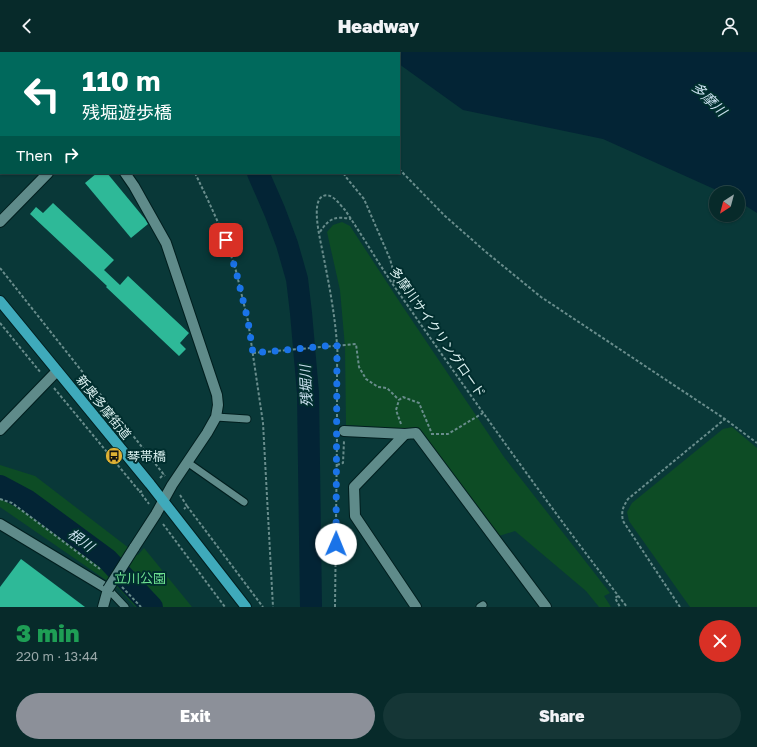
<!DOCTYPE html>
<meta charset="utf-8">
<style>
:root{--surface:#072a2a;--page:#153636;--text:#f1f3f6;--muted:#98a7a8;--line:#284647;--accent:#8c9099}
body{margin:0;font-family:"Golos Text","Noto Sans JP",sans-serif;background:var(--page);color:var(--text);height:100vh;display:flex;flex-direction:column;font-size:15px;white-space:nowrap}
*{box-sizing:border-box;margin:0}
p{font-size:13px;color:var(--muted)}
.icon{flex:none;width:22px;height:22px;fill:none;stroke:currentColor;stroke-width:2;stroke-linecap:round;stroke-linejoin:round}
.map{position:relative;height:555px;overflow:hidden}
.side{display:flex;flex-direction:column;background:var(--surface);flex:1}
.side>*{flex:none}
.hud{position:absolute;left:0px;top:0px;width:400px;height:122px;box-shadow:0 1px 3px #0004,0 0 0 1px var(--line);background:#00695c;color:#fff;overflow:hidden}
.needle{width:26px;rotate:216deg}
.fabs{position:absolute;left:709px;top:134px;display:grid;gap:8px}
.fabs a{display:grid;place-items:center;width:36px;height:36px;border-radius:50%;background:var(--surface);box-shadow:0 1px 3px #0004,0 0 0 1px var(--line);font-size:20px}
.pin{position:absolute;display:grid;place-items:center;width:34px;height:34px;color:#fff;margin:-17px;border-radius:8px;box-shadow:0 2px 6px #0006}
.me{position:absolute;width:44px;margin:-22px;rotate:1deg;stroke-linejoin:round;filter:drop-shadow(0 0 3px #0008)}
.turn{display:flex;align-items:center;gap:14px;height:84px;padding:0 16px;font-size:18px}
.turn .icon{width:52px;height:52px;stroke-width:2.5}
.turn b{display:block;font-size:28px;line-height:34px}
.then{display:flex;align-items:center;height:38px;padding:0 16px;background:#0003;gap:8px;font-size:15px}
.round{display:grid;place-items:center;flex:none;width:42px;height:42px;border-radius:21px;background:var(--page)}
.overview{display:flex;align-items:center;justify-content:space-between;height:68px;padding:0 16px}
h1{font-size:24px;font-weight:800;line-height:30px;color:#1e9e55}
.action{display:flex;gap:8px;margin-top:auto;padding:8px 16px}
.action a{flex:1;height:46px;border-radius:24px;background:var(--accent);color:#fff;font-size:16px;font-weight:800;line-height:46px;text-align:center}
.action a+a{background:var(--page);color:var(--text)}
header{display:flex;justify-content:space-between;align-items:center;height:52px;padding:0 16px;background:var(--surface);font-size:18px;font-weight:800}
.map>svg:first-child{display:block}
.green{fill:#0d4c25}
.water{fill:#032435}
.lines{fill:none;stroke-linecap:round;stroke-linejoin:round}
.river{stroke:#032435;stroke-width:22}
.building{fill:#2eb998}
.service-casing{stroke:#001e1e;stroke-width:9}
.minor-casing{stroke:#001e1e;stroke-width:12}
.secondary-casing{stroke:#001e1e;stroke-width:12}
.primary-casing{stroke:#001e1e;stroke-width:12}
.path{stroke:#698d8c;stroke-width:2;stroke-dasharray:3 2;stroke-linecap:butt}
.service{stroke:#5f8b8a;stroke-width:7}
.minor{stroke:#5f8b8a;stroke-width:10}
.secondary{stroke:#5f8b8a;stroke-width:10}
.primary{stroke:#3faabb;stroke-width:10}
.rail{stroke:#bfd9d8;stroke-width:3;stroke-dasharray:2 4;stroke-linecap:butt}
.minor-bridge-casing{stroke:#001e1e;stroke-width:12;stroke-linecap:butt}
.minor-bridge{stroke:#5f8b8a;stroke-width:10}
.route{stroke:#1a73e8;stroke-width:7;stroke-dasharray:0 12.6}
.labels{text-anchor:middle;stroke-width:4;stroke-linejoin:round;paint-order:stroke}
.street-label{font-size:13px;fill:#d9f0ef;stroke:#002e2e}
.poi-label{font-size:13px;fill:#d9f0ef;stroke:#002e2e;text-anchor:start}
.park-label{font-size:13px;fill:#6ee191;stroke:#002e2e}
.water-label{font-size:14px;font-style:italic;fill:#cae0ef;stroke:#002e2e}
</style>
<header><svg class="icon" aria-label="back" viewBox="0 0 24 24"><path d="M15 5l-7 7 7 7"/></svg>Headway<svg class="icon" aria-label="person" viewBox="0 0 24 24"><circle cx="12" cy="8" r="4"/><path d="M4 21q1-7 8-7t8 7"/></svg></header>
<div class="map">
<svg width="757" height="555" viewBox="0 0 757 555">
<rect width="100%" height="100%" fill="#093838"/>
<!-- green -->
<g class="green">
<path d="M 342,170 L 350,174 L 403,255 L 504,405 L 610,541 L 604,544 L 611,555 L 599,555 L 586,539 L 515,479 L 499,484 L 418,378 L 346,373 L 345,295 L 340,238 L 327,180 L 333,173 Z"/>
<path d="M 732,375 L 757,396 L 757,555 L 690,555 L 629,469 L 627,460 L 632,451 L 723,377 Z"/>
<path d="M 0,413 L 35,424 L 138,503 L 144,496 L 192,555 L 135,555 L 119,537 L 0,455 Z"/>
</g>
<!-- water -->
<path class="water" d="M 383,0 L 757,0 L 757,161 L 738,149 L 738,141 L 723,141 L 603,87 L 463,58 L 399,12 L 399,1 L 384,1 Z"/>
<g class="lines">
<!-- river -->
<g class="river">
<path d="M 187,0 L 188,1"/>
<path d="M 258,121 L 275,160 L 287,192 L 297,227 L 301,261 L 308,341 L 311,555"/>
<path d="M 0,434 L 28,449 L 107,507 L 152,555"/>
</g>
</g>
<!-- building -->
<g class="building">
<path d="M 97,121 L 107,121 L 145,167 L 148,172 L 131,186 L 85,131 Z"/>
<path d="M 53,151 L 114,208 L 104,218 L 120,233 L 128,224 L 189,281 L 180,291 L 186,297 L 179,304 L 106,235 L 107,234 L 30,162 L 36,155 L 43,161 Z"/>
<path d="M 21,507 L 85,555 L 0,555 L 0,535 Z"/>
</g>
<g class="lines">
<defs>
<g id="service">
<path d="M 79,1 L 80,0"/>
<path d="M 216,365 L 247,367"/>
<path d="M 187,410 L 244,450"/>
<path d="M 108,537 L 125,555"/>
<path d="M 480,555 L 483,553"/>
</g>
<g id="minor">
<path d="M 125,121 L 134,134 L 166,191 L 217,343 L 218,353 L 216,365 L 207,381 L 172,433 L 156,462 L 134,496"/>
<path d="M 0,170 L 48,121"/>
<path d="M 0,378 L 57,319"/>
<path d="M 344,379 L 405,382 L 354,435 L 355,464 L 416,555"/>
<path d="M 405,382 L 416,381 L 546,555"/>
<path d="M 0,472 L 108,537 L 103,555"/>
</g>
<g id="secondary">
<path d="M 2,1 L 3,0"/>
<path d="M 43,1 L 44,0"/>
<path d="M 0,32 L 1,31"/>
</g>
<path id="primary" d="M 0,249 L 150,432 L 246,555"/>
</defs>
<!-- service casing -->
<use href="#service" class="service-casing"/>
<!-- minor casing -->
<use href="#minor" class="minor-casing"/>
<!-- secondary casing -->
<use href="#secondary" class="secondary-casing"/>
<!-- primary casing -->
<use href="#primary" class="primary-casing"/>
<!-- path -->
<g class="path">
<path d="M 105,0 L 106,1"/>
<path d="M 124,0 L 125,1"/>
<path d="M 57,1 L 59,0"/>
<path d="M 399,117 L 445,164 L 486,200 L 541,245 L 725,367 L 757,391"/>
<path d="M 195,121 L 207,146 L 226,188 L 236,219 L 248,269 L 263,371 L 273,555"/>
<path d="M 344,121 L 345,124 L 364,147 L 390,207 L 395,225 L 393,232"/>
<path d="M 320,180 C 329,166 335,164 351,167"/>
<path d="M 0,216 L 165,424"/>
<path d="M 0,271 L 41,321"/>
<path d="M 253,301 L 356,292 L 359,315 L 366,327 L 378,335 L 387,336 L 399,348"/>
<path d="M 54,336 L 140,440"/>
<path d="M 337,370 C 337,352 337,335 337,318 C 337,309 338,301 337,293 C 335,263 329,232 323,202 C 321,190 310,150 323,144 C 332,140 340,153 345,158 C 362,183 377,209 394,234 C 470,343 546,451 627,555"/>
<path d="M 401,372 L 396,358 L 399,348 L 403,345 L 419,351 L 432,382"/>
<path d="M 431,382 L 448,382 L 483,361"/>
<path d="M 337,413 L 343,411 L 344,389"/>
<path d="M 160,426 L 164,422"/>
<path d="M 142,439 L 140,440 L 149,452"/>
<path d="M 180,443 L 187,454 L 184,457"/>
<path d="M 0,447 L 12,451 L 100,517"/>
<path d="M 187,454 L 263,555"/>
<path d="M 163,472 L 225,555"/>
<path d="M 122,535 L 141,555"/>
<path d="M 618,544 L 615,546 L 620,555"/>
<path d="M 335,555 L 337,386"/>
<path d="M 680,555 L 623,469 C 621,459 623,455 628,447 L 725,367"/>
</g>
<!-- service -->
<use href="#service" class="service"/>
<!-- minor -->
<use href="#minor" class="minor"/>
<!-- secondary -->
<use href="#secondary" class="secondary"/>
<!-- primary -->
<use href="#primary" class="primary"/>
<!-- rail -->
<g class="rail">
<path d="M 17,1 L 18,0"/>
<path d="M 30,1 L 31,0"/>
<path d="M 0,13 L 1,12"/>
<path d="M 0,22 L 1,22"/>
</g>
<defs>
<path id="minor-bridge" d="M 108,537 L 134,496"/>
</defs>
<!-- minor-bridge casing -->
<use href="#minor-bridge" class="minor-bridge-casing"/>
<!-- minor-bridge -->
<use href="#minor-bridge" class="minor-bridge"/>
</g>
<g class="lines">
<!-- route -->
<path class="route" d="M 226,188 L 236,219 L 248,269 L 253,301 L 337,293 L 336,492"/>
</g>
<!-- icons -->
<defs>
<symbol id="bus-disc" viewBox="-11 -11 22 22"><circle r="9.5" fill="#dfb034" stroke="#002e2e"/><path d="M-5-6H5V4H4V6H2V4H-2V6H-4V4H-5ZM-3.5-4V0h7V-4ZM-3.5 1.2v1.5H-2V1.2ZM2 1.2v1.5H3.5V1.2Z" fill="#111"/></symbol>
</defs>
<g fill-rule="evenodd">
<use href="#bus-disc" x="104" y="394" width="20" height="20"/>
</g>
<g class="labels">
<!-- street labels -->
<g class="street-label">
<text transform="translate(438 280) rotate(55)" y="5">多摩川サイクリングロード</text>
<text transform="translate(104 355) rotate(51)" y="5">新奥多摩街道</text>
</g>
<!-- poi labels -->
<g class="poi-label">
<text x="127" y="409">琴帯橋</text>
</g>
<!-- park labels -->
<g class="park-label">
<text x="140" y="531">立川公園</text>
</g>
<!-- water labels -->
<g class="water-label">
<text transform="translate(709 47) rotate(44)" y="5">多摩川</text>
<text transform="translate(306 334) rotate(-93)" y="5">残堀川</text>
<text transform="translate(81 488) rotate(36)" y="5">根川</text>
</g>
</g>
</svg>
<div class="fabs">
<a><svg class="needle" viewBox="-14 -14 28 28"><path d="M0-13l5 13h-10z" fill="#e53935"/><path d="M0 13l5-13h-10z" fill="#98a7a8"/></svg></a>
</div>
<div class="pin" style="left:226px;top:188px;background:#d93025"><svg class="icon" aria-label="arrive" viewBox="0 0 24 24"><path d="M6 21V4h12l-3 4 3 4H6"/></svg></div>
<svg class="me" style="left:336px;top:492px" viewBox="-20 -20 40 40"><circle r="19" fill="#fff"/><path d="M0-13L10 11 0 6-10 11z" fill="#1a73e8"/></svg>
<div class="hud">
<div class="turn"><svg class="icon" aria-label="left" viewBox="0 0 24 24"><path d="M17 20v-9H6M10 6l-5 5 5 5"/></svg><div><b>110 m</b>残堀遊歩橋</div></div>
<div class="then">Then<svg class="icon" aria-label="right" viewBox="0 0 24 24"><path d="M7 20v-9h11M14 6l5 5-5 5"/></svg></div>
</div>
</div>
<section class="side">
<div class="overview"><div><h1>3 min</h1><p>220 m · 13:44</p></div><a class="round" style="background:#d93025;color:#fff"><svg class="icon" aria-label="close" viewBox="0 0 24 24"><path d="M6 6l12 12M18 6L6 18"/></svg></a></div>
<div class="action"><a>Exit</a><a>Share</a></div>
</section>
